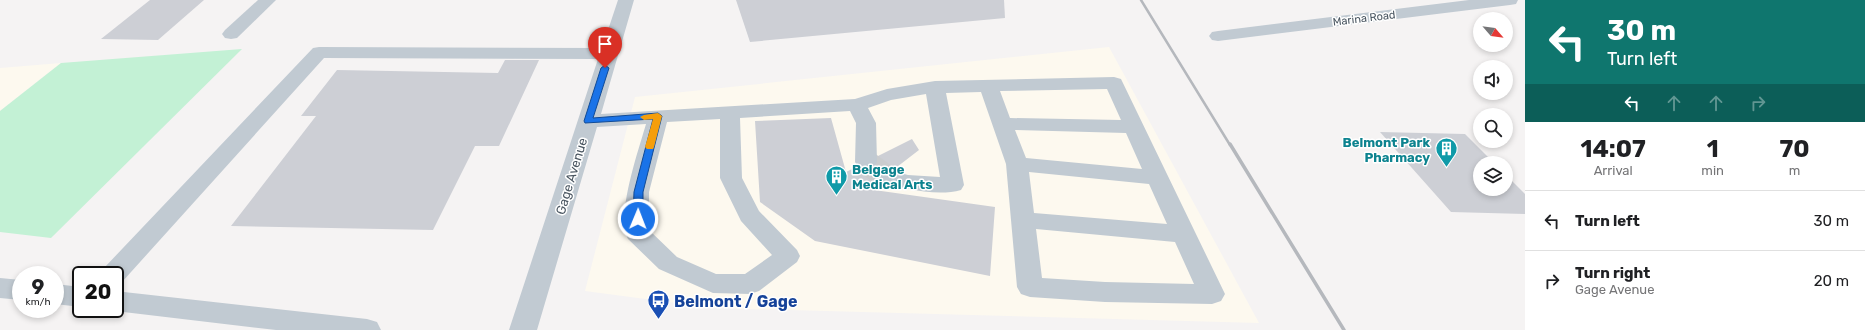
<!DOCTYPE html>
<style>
:root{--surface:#fff;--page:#f6f6f6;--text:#202124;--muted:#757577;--line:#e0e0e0}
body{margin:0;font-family:Rubik,sans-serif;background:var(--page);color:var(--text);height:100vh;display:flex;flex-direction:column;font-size:15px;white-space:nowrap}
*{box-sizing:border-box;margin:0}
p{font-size:13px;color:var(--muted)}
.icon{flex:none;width:22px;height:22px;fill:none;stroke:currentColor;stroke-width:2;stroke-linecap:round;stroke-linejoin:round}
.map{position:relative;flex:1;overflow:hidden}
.sheet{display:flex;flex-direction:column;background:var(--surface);width:340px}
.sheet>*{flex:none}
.hud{background:#0f766e;color:#fff;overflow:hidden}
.needle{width:26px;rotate:118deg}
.fabs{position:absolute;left:1473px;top:12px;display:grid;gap:8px}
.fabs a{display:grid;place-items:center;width:40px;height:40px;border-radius:50%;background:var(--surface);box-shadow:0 2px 6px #0003;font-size:20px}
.speed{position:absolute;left:12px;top:266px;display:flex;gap:8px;font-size:20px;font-weight:700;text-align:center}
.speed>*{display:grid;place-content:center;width:52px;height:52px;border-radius:50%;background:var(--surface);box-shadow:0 2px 6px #0003;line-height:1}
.speed small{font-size:10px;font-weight:400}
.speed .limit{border:2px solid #111;border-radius:6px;background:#fff;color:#111}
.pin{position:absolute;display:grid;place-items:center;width:34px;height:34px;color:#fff;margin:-41px -17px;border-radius:50% 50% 50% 0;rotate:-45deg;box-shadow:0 0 4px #0007}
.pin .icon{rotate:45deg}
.me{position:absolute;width:44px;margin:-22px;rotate:1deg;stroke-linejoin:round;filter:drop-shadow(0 0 3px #0008)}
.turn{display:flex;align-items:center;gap:14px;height:84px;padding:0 16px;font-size:18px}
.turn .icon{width:52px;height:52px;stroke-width:2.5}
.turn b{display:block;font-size:28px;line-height:34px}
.lanes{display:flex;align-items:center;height:38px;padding:0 16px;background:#0003;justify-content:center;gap:20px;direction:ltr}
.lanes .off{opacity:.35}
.eta{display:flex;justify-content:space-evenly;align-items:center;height:68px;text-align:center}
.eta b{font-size:24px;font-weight:700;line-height:28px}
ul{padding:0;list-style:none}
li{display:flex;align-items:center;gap:12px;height:60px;padding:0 16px;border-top:1px solid var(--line)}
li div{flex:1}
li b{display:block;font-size:15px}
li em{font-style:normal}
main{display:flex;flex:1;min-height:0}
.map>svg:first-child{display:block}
.commercial{fill:#fdf9ef}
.green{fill:#c3f1d5}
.building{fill:#cdcfd5}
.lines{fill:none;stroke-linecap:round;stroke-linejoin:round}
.minor-tunnel{stroke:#caccce;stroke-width:24;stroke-dasharray:24 12;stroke-linecap:butt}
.minor{fill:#c1cad2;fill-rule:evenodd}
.rail-far1{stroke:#b5b8bd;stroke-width:2.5}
.rail{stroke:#b5b8bd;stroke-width:3.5}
.route{fill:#1a73e8;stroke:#114b97}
.slow{fill:#f59e0b}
.labels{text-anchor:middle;stroke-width:3;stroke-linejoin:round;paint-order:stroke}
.far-street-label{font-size:11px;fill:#4a5661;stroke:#fff}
.culture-label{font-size:13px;font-weight:bold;fill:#0d838f;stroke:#fff;text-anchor:end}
.street-label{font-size:13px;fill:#4a5661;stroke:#fff}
.near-transit-label{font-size:16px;font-weight:bold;fill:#164399;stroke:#fff;text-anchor:start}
</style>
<main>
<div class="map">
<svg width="1525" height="330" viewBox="0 0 1525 330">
<rect width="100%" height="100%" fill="#f5f3f3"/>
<!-- commercial -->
<g class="commercial">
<path d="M 1109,47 L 1259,323 L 714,308 L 585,291 L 635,97 Z"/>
<path d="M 61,63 L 0,111 L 0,68 Z"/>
</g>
<!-- green -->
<path class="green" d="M 242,49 L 51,238 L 0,232 L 0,111 L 61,63 Z"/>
<!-- building -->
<g class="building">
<path d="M 150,0 L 204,0 L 158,40 L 101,39 Z"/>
<path d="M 736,0 L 1004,0 L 1005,18 L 750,42 Z"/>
<path d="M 505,60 L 539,60 L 499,146 L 475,146 L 433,230 L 231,226 L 316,116 L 301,116 L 337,70 L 498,73 Z"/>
<path d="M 831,118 L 846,172 L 856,167 L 866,170 L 874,168 L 878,163 L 878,156 L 912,139 L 919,150 L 893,170 L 885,168 L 876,170 L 873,177 L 877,182 L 867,189 L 995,207 L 990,276 L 815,241 L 760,202 L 755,121 Z"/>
<path d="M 1380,132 L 1465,134 L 1494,163 L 1480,163 L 1480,189 L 1506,189 L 1506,175 L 1525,194 L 1525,214 L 1451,212 Z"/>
</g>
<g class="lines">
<!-- minor-tunnel -->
<path class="minor-tunnel" d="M 866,162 L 885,176"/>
<!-- minor -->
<g class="minor">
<path d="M 258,0 L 276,0 L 237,38 L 231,39 L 225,38 L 222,34 L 225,30 Z"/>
<path d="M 618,0 L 634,0 L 601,114 L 855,99 L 887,89 L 935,81 L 1114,77 L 1121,79 L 1225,294 L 1221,301 L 1212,304 L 1105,302 L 1030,297 L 1021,294 L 1017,287 L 1006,164 L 981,92 L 946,93 L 964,185 L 961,190 C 936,197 902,188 877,181 L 874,176 L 877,171 L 885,169 L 908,175 L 940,177 L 926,94 L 891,100 L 868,108 L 876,123 L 877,162 L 874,167 L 866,169 L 858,167 L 855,162 L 856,123 L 850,111 L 740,118 L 742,178 L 759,211 L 797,250 L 800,256 L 797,262 L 759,291 L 750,294 L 713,293 L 659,269 L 628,239 C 615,217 639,149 646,124 L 597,127 L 537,330 L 509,330 L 598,59 L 324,58 L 122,282 L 115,284 L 115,275 L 100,275 L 104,268 L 313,48 L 319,47 L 602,48 ZM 1107,89 L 1121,120 L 1010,118 L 1000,91 ZM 720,119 L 720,178 L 741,221 L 772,255 L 745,274 L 716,274 L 677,257 L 649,230 L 649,192 L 667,122 ZM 1015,130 L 1126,133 L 1142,169 L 1026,158 ZM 1029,172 L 1149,184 L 1167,224 L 1034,213 ZM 1036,229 L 1175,242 L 1194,284 L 1105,282 L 1042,278 Z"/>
<path d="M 1469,0 L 1518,0 L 1516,4 L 1510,5 L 1218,41 L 1212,40 L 1209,36 L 1212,32 L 1218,31 Z"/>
<path d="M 0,278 L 21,280 L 21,300 L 0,298 Z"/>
<path d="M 55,284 L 81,287 L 81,307 L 55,304 Z"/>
<path d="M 115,291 L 367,319 L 377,322 L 381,330 L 276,330 L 115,311 L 109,309 L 115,309 Z"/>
</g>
<!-- rail-far1 -->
<path class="rail-far1" d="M 1141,0 L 1230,145"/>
<!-- rail -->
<path class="rail" d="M 1230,144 L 1344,330"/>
</g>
<!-- route -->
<path class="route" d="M 605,65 L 609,68 L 593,118 L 658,113 L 662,116 L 643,192 L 643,219 L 638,222 L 633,219 L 634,192 L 653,119 L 585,123 L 584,121 L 601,68 Z"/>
<!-- slow -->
<path class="slow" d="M 658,113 L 662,116 L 654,147 L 653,149 L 647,149 L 645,147 L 653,119 L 644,120 L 640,117 L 644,115 Z"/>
<!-- icons -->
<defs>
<symbol id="building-pin" viewBox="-11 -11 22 30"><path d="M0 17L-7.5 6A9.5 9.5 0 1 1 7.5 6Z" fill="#0f9aa8" stroke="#fff"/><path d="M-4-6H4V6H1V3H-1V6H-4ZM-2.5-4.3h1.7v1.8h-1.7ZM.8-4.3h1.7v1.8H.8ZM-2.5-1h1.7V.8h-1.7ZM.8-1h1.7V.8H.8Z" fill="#fff"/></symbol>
<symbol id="bus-pin" viewBox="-11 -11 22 30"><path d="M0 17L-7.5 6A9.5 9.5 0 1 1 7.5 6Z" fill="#1a4fb4" stroke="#fff"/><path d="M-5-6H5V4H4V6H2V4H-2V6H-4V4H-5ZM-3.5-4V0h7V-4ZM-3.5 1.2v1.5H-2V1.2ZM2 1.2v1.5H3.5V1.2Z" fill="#fff"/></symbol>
</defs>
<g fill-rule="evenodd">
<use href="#building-pin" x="1434" y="136" width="25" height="34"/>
<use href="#building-pin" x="824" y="164" width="25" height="34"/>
<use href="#bus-pin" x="646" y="288" width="25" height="34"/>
</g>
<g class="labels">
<!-- far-street labels -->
<g class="far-street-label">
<text transform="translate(1364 18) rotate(-7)" y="4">Marina Road</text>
</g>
<!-- culture labels -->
<g class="culture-label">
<text x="1430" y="147">Belmont Park<tspan x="1430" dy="15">Pharmacy</tspan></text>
<text x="852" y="174" text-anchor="start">Belgage<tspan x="852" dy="15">Medical Arts</tspan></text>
</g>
<!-- street labels -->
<g class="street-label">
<text transform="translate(571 176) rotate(-73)" y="5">Gage Avenue</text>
</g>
<!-- near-transit labels -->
<g class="near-transit-label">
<text x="674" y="307">Belmont / Gage</text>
</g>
</g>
</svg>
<div class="fabs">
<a><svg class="needle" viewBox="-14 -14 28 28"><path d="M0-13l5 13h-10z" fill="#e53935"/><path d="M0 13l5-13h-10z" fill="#757577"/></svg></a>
<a><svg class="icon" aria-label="sound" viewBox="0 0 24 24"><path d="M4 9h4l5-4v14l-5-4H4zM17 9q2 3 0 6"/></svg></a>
<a><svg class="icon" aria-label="search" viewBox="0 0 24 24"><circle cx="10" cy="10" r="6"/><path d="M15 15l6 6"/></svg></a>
<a><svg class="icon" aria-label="layers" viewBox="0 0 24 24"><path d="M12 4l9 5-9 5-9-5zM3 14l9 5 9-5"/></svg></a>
</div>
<div class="speed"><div>9<small>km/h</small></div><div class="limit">20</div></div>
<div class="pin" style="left:605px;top:68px;background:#d93025"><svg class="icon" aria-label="arrive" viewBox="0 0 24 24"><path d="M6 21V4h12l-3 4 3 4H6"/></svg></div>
<svg class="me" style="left:638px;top:219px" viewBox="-20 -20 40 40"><circle r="17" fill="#1a73e8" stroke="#fff" stroke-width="3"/><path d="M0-11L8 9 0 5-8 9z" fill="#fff"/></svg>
</div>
<section class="sheet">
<div class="hud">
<div class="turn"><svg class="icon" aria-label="left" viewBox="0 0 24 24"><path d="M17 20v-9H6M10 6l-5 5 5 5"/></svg><div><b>30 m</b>Turn left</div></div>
<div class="lanes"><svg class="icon" aria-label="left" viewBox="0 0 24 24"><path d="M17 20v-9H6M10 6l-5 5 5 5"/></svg><svg class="icon off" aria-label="ahead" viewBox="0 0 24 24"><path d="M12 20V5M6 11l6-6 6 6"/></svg><svg class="icon off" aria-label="ahead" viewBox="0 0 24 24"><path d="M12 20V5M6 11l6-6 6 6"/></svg><svg class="icon off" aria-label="right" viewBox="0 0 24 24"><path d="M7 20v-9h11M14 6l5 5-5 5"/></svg></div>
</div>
<div class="eta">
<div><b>14:07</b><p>Arrival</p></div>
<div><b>1</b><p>min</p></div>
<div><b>70</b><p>m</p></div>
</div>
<ul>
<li><svg class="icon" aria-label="left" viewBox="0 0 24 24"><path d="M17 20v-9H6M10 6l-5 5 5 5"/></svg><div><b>Turn left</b></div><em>30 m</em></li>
<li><svg class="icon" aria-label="right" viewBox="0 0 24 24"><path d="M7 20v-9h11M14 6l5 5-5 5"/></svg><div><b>Turn right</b><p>Gage Avenue</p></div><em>20 m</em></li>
</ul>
</section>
</main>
